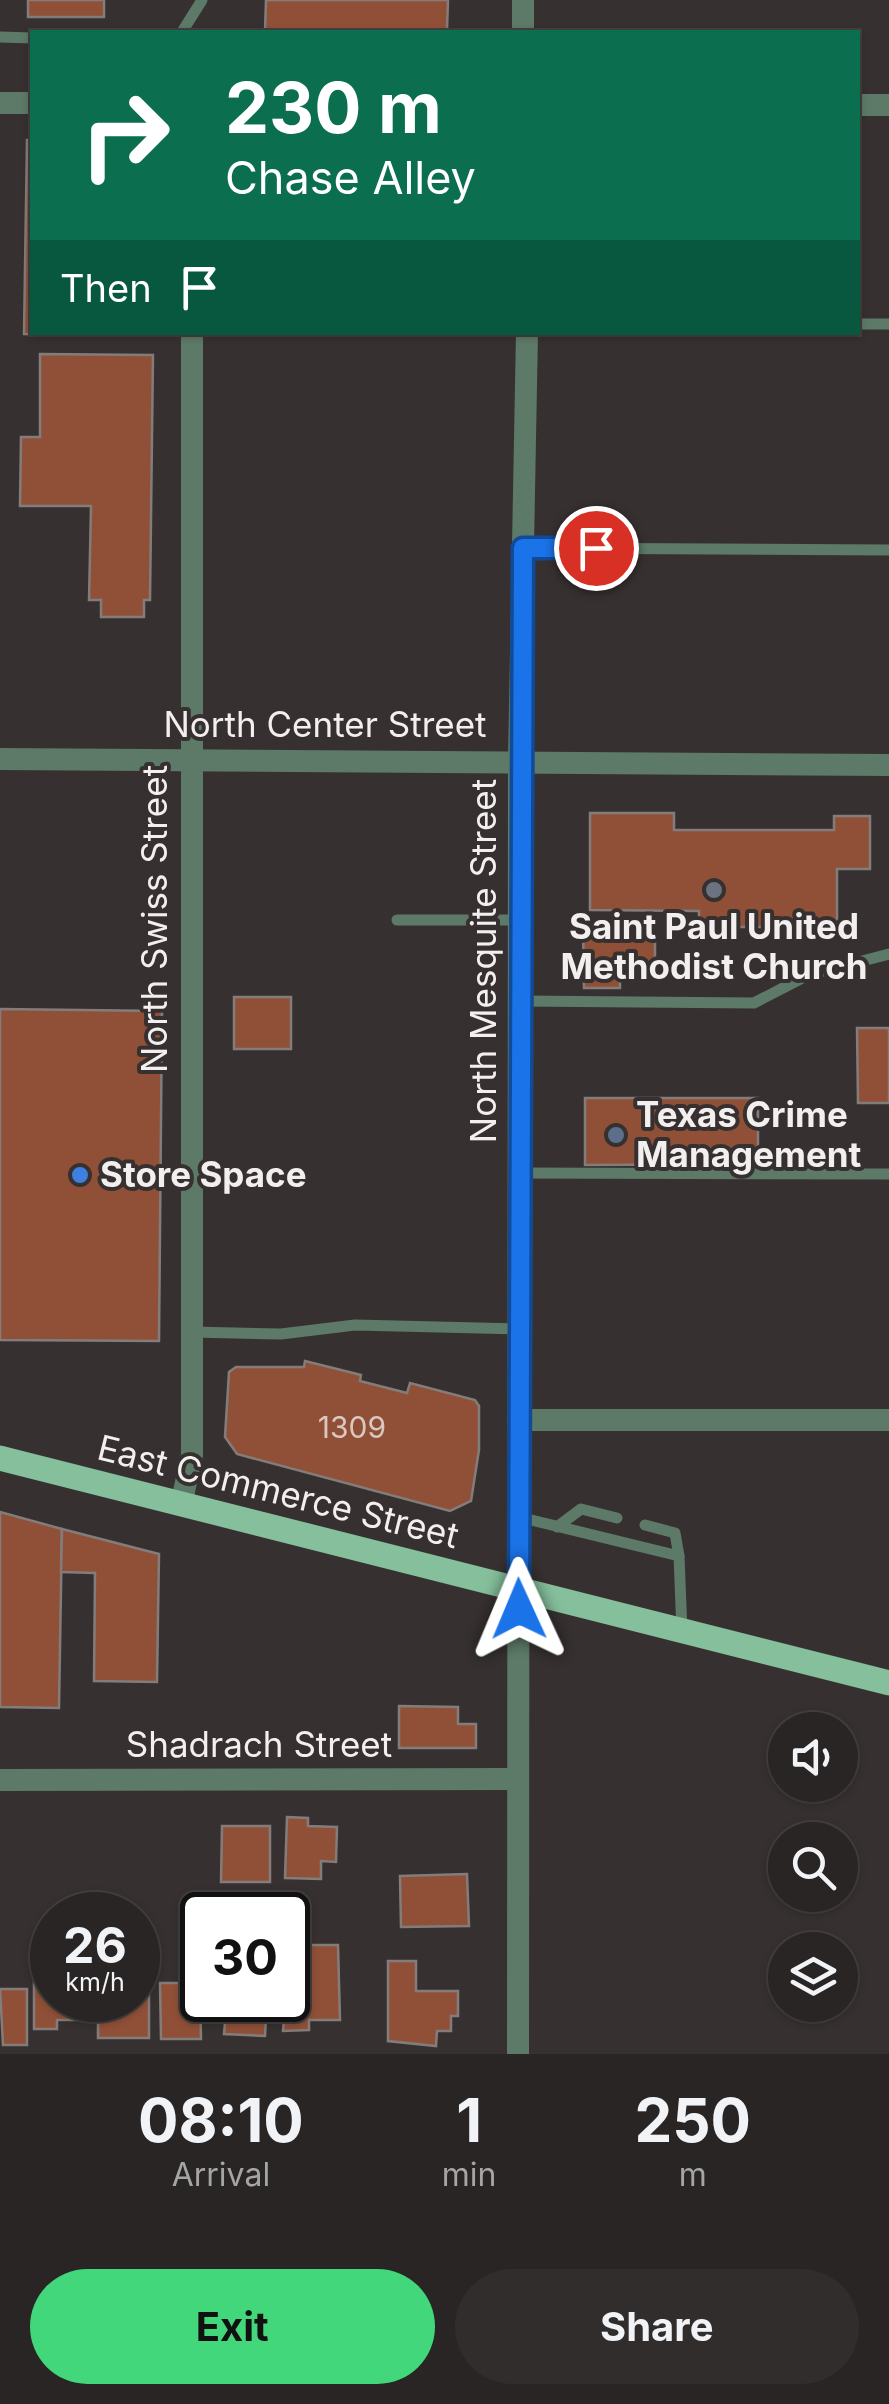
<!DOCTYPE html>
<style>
:root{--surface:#282524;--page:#302d2c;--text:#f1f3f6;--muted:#a5a5a6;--line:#444241;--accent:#42d77b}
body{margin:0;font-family:Inter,sans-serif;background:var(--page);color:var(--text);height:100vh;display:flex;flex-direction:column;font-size:38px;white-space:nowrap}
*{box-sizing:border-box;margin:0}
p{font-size:32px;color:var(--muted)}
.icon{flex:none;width:55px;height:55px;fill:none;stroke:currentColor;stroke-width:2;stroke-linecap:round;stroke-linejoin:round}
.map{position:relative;height:2054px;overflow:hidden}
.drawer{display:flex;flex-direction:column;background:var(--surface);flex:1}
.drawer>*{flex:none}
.top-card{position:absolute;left:30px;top:30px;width:830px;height:305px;border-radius:0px;box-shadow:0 2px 8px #0004,0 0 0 2px var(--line);background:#0b6e4f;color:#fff;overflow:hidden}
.fabs{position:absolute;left:768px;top:1712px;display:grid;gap:20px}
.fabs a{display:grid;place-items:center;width:90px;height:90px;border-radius:50%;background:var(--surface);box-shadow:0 2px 8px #0004,0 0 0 2px var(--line);font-size:50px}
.speed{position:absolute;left:30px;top:1892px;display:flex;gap:20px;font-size:50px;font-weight:700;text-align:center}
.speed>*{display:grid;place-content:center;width:130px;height:130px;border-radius:50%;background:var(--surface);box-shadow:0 2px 8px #0004,0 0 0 2px var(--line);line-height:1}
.speed small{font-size:25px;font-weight:400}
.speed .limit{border:5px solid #111;border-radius:15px;background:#fff;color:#111}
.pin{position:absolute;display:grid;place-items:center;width:85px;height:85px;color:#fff;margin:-42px;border:5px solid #fff;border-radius:50%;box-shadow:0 2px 10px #0007}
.me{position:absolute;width:110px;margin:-55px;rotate:359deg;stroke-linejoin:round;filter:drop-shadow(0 0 8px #0008)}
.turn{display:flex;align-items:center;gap:35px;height:210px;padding:0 30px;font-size:45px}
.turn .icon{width:130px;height:130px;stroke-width:2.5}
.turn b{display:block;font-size:70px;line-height:85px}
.then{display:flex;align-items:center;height:95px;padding:0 30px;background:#0003;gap:20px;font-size:38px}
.eta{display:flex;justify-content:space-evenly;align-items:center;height:170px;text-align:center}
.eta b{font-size:60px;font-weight:700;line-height:70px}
.primary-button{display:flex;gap:20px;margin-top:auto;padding:20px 30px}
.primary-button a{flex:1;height:115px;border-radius:60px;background:var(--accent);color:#111;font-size:40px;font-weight:700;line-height:115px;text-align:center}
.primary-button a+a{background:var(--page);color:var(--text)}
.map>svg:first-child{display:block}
.building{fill:#905037;stroke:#827d7b;stroke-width:2.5}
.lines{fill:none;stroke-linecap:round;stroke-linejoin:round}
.service{stroke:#5d7967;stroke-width:11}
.minor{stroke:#5d7967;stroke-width:22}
.primary{stroke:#85bf9b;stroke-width:25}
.route-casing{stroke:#114b97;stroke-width:25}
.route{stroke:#1a73e8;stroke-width:18}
.worship-dot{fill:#6b7280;stroke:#363130;stroke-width:4}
.service-dot{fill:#5c6f8a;stroke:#363130;stroke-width:4}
.shop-dot{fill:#3f7fe0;stroke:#363130;stroke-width:4}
.labels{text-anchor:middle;stroke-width:8;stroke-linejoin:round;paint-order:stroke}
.number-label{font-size:30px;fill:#dac7c0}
.street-label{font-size:35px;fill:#f3efee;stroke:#363130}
.poi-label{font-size:35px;font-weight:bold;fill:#f3efee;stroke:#363130;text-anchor:start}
</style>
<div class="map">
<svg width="889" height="2054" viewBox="0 0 889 2054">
<rect width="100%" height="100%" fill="#363130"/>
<!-- building -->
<g class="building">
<rect x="28" y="0" width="76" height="17"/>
<path d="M 266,0 L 448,0 L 447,30 L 265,32 Z"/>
<path d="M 27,140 L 32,140 L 32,332 L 78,335 L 24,334 Z"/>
<path d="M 40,354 L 153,355 L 150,600 L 144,600 L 144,617 L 101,617 L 101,600 L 89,600 L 91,506 L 20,506 L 21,437 L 40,437 Z"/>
<path d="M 590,813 L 674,813 L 674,830 L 834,830 L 834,816 L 870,816 L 870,869 L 837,869 L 837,927 L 699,927 L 699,911 L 590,910 Z"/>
<path d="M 583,928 L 604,928 L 605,939 L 655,939 L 655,978 L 620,978 L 620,988 L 584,988 Z"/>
<rect x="234" y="997" width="57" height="52"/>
<path d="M 0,1009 L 162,1011 L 159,1341 L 0,1340 Z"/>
<path d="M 857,1028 L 889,1028 L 889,1103 L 858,1103 Z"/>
<path d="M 585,1098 L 758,1098 L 758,1164 L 585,1165 Z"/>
<path d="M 305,1361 L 361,1375 L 360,1381 L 407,1393 L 410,1383 L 475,1400 L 479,1406 L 479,1450 L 471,1501 L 450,1511 L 237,1454 L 225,1437 L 229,1372 L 236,1367 L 304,1367 Z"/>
<path d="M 0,1512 L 62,1529 L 59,1708 L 0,1707 Z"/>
<path d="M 62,1529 L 159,1554 L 157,1682 L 94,1681 L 95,1573 L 61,1572 Z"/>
<path d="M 399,1706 L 458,1707 L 458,1724 L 476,1724 L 476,1748 L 399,1748 Z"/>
<path d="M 287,1817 L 308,1818 L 308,1826 L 337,1827 L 336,1862 L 321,1861 L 321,1879 L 285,1878 Z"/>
<path d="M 222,1826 L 270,1826 L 270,1882 L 221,1882 Z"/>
<path d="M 467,1874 L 469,1926 L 401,1927 L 400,1876 Z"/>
<path d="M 307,1945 L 338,1945 L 340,2020 L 309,2020 L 309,2030 L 283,2031 L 288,1968 L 307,1968 Z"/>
<path d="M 388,1961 L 416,1961 L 416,1991 L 458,1991 L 458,2016 L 451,2016 L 451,2031 L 437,2031 L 436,2046 L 388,2041 Z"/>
<path d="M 34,1975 L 52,1975 L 52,2000 L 86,2000 L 86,2020 L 57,2020 L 57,2029 L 34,2029 Z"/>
<path d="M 138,1980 L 149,1980 L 149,2038 L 98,2038 L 98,2000 L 138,2000 Z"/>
<path d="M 160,1983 L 200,1983 L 201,2039 L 161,2039 Z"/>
<path d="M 0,1989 L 27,1989 L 27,2045 L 3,2045 Z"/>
<path d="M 227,2000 L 267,2000 L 265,2036 L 224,2034 Z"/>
</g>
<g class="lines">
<!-- service -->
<g class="service">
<path d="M 182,32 L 202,0"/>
<path d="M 0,37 L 32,38"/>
<path d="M 858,324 L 889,324"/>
<path d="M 523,548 L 889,550"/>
<path d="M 397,920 L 519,920"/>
<path d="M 520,1001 L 754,1003 L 808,975 L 889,954"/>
<path d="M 519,1173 L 889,1174"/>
<path d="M 192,1332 L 281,1334 L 355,1325 L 517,1329"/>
<path d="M 519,1517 L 679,1556 L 682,1632"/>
<path d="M 645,1525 L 675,1533 L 679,1556"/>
<path d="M 557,1527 L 581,1509 L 617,1518"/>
</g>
<!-- minor -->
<g class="minor">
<path d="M 523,32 L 523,0"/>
<path d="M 0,103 L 32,103"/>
<path d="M 858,105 L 889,105"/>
<path d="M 0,759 L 889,765"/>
<path d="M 518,1420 L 889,1420"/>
<path d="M 181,1505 L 192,1455 L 192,332"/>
<path d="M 0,1780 L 518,1779"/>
<path d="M 518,2054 L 519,760 L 527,332"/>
</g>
<!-- primary -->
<path class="primary" d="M 0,1458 L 889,1683"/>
</g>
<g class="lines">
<defs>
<path id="route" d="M 519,1609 L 523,548 L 596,548"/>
</defs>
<!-- route casing -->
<use href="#route" class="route-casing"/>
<!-- route -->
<use href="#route" class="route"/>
</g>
<!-- markers -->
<circle class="worship-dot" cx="714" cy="890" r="10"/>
<circle class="service-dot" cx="616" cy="1135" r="10"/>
<circle class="shop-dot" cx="80" cy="1175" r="10"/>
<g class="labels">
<!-- number labels -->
<g class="number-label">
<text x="352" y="1438">1309</text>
</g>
<!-- street labels -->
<g class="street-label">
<text x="325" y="737">North Center Street</text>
<text transform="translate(155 919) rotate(-90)" y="12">North Swiss Street</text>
<text transform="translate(484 961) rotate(-90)" y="12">North Mesquite Street</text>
<text transform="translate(278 1492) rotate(14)" y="12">East Commerce Street</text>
<text x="259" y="1757">Shadrach Street</text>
</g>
<!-- poi labels -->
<g class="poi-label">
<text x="714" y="939" text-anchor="middle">Saint Paul United<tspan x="714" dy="40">Methodist Church</tspan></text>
<text x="636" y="1127">Texas Crime<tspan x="636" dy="40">Management</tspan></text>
<text x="100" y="1187">Store Space</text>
</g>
</g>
</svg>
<div class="fabs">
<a><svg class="icon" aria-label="sound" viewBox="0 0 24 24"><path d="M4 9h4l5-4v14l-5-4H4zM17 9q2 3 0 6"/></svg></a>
<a><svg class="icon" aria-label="search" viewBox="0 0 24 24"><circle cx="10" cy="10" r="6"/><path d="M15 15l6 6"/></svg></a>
<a><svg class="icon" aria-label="layers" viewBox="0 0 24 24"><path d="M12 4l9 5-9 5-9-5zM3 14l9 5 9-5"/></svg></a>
</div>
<div class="speed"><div>26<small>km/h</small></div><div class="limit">30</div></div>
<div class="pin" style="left:596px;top:548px;background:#d93025"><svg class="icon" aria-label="arrive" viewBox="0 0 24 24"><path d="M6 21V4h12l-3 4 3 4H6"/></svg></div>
<svg class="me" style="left:519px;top:1609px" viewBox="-20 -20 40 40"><path d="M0-17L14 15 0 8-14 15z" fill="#1a73e8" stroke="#fff" stroke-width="4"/></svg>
<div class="top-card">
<div class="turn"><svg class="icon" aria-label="right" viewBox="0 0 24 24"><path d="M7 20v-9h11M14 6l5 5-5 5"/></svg><div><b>230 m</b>Chase Alley</div></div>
<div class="then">Then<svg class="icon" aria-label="arrive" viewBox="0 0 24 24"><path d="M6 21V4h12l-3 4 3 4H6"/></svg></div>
</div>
</div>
<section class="drawer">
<div class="eta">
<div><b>08:10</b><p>Arrival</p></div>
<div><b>1</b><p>min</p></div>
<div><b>250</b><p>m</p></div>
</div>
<div class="primary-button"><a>Exit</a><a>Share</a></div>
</section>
